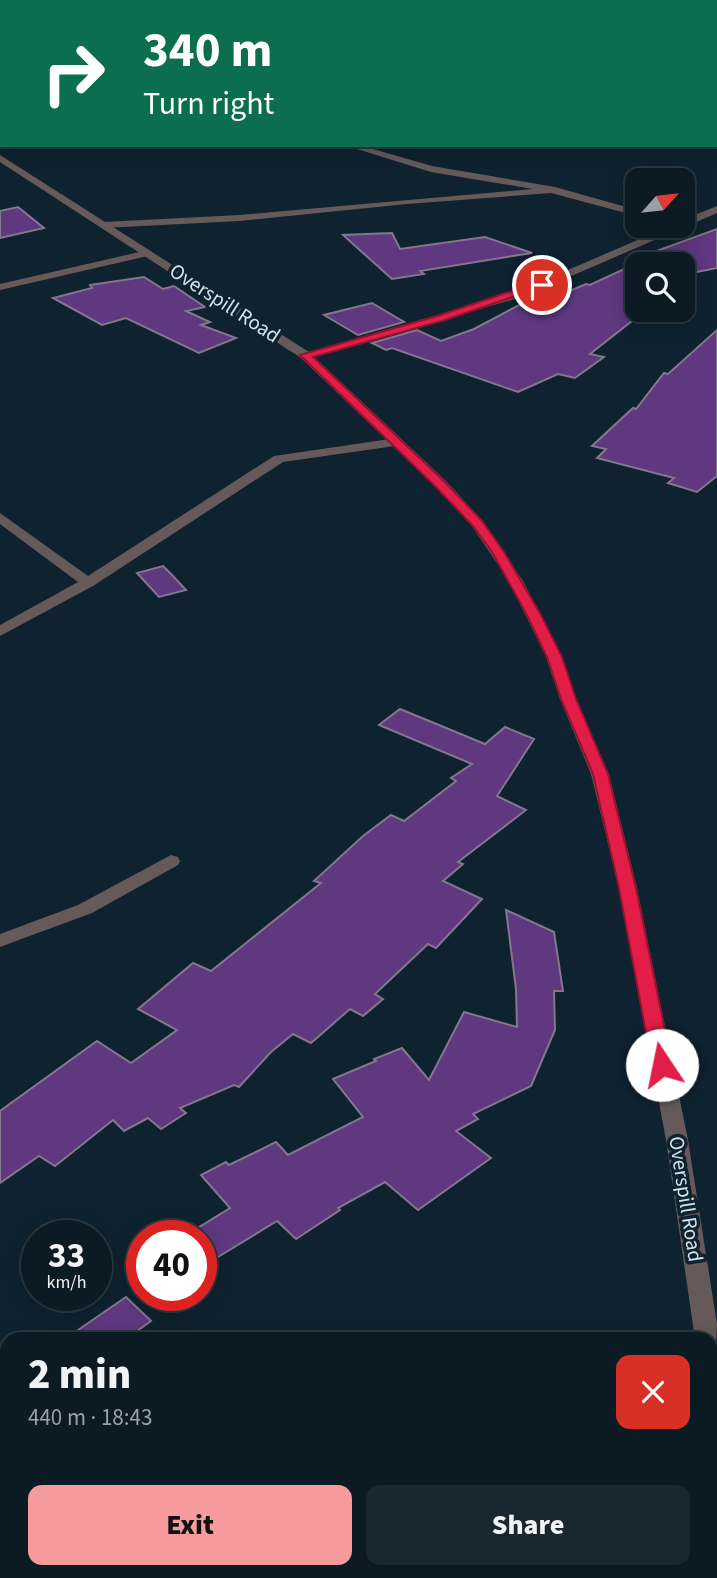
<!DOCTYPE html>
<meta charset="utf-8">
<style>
:root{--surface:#0b1a23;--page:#192730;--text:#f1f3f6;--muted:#9aa1a6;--line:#2b3841;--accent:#f59b9d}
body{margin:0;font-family:"Source Sans 3",sans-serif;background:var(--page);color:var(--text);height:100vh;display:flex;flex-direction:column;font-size:26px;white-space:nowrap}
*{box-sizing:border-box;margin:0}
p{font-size:23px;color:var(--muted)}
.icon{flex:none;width:38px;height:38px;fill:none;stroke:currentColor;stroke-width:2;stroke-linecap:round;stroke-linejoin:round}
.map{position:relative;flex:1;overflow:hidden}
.sheet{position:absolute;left:0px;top:1332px;width:718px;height:247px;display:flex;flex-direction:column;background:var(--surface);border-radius:21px 21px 0 0;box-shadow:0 4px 18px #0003,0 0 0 2px var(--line)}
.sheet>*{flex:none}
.hud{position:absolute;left:0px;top:0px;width:718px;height:147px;box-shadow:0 4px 18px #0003,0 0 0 2px var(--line);background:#0b6e4f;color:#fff;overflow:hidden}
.needle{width:46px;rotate:63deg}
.tools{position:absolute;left:625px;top:168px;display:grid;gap:14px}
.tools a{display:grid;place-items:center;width:70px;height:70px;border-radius:14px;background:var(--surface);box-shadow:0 4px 18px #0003,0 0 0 2px var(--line);font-size:35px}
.speed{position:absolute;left:21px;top:1220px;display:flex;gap:14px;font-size:35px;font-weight:700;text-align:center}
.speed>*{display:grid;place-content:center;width:91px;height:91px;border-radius:50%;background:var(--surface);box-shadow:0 4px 18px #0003,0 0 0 2px var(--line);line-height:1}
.speed small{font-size:18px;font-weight:400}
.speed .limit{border:10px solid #d22;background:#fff;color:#111}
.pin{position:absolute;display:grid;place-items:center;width:60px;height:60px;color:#fff;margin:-30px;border:4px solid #fff;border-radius:50%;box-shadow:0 2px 7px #0007}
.me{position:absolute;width:77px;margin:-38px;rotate:349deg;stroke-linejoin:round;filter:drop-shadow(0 0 5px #0008)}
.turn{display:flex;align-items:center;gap:24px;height:147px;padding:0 28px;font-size:32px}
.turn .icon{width:91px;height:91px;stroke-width:2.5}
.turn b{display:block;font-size:49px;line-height:60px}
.round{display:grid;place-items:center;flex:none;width:74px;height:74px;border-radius:14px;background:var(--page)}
.headline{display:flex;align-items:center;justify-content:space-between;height:119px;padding:0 28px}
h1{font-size:42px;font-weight:800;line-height:52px}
.primary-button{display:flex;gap:14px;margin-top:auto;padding:14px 28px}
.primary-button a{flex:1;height:80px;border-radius:14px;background:var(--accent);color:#111;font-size:28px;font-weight:800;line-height:80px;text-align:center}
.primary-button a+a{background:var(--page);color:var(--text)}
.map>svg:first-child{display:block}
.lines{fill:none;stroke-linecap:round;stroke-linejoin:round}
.stream{fill:#115d6b;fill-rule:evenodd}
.building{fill:#5f387f;stroke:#82778d;stroke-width:2}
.minor{fill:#66595a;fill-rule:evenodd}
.tertiary{fill:#66595a;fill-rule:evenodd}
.route{fill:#e11d48;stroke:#92132f;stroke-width:2}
.labels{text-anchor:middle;stroke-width:7;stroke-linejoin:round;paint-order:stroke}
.street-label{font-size:21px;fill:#d5e0ea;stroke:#0f222f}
</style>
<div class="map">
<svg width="717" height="1578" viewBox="0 0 717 1578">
<rect width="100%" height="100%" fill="#0f222f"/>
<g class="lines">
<!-- stream -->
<g class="stream">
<path d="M 717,1464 L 717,1476 L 710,1477 L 710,1465 Z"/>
<path d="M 526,1572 L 541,1572 L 538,1578 L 522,1578 Z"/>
</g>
</g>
<!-- building -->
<g class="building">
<path d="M 18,207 L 44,228 L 0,238 L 0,211 Z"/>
<path d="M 717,229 L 717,268 L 692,273 L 682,269 L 682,264 L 672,264 L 648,254 Z"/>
<path d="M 392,233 L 400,249 L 485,237 L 532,253 L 420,271 L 424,274 L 392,279 L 343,235 Z"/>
<path d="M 637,263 L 637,310 L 646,310 L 590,354 L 604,357 L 575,378 L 558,374 L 518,392 L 392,348 L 386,350 L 372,343 L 417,330 L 441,341 L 474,329 L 519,305 L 529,308 L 586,284 L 590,285 Z"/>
<path d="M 144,277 L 163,289 L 174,286 L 205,307 L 186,311 L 210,322 L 201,325 L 236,338 L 199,353 L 126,318 L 102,325 L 53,298 L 92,288 L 90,285 Z"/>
<path d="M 372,303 L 404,322 L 358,335 L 324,315 Z"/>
<path d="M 717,330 L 717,476 L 697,492 L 668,483 L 674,478 L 597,458 L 606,449 L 592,446 L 633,408 L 636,409 L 664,373 L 668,374 Z"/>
<path d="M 163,566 L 173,576 L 186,590 L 159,597 L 137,573 Z"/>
<path d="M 400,709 L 485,744 L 505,727 L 534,739 L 497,796 L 526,810 L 458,862 L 463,864 L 443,881 L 482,899 L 436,948 L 428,944 L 375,994 L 383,999 L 363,1016 L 350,1009 L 311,1043 L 293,1034 L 271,1052 L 239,1087 L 234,1085 L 180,1108 L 186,1113 L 161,1129 L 148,1118 L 124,1131 L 113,1120 L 55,1166 L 39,1156 L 0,1183 L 0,1111 L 97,1041 L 131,1063 L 177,1030 L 138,1009 L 193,963 L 211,971 L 321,883 L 314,881 L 363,836 L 391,815 L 404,821 L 456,781 L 451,778 L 472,764 L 379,725 Z"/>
<path d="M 506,910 L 554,932 L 563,991 L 554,991 L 555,1030 L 531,1086 L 473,1114 L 478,1119 L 456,1131 L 491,1158 L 418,1210 L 385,1182 L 338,1208 L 340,1210 L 296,1239 L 277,1221 L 213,1260 L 201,1248 L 201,1236 L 188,1234 L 230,1208 L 201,1175 L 226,1162 L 229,1165 L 276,1142 L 288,1155 L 363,1117 L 333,1079 L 376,1061 L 374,1059 L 402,1048 L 429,1080 L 464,1012 L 517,1027 L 516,989 Z"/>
<path d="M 126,1297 L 151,1321 L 126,1339 L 65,1339 Z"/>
</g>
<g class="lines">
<!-- minor -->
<g class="minor">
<path d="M 58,0 L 57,2 L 47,1 L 48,0 Z"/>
<path d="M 458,0 L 472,0 L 455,2 Z"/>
<rect x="716" y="32" width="1" height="4"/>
<path d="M 0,87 L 2,87 L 0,93 Z"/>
<path d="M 344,145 L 359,145 L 432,166 L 555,187 L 637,210 L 637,216 L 551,193 L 407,204 L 240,221 L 103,228 L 98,225 L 103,222 L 240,215 L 533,189 L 431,172 Z"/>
<path d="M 717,206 L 717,213 L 525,296 L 309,358 L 299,355 L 517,292 L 670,226 L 682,226 L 682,220 Z"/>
<path d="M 148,250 L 153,253 L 152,255 L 0,290 L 0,284 Z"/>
<path d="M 397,438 L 404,442 L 402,445 L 283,462 L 93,586 L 0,636 L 0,625 L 78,582 L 0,524 L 0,513 L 88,576 L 274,456 Z"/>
<path d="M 171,855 L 178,857 L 180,861 L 178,865 L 92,913 L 0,947 L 0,934 L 78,905 Z"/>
</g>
<!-- tertiary -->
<g class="tertiary">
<path d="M 0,155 L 309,352 L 445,480 L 482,520 L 523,581 L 562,657 L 576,699 L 609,774 L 637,888 L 688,1140 L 717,1324 L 716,1346 L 710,1348 L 710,1339 L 695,1339 L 666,1140 L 619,888 L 591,774 L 560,699 L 546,657 L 509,581 L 472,526 L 435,486 L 301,358 L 0,162 Z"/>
<path d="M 710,1351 L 717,1353 L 717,1414 L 710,1412 Z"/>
</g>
</g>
<!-- route -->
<path class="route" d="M 539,282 L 548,285 L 445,320 L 313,357 L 444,481 L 482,521 L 504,552 L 541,615 L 562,657 L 576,699 L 608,774 L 636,888 L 672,1065 L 669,1069 L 655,1069 L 652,1065 L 619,888 L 593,774 L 561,699 L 547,657 L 527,615 L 492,552 L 473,526 L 435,486 L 300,355 L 437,316 Z"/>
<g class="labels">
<!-- street labels -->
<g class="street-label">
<text transform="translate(225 303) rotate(33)" y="7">Overspill Road</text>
<text transform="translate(686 1199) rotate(81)" y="7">Overspill Road</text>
</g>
</g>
</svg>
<div class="tools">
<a><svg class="needle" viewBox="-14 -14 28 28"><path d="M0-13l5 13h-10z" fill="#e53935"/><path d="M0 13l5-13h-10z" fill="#9aa1a6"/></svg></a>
<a><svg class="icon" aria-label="search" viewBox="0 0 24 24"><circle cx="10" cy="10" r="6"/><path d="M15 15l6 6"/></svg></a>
</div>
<div class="speed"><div>33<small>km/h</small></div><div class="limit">40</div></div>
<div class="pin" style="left:542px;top:285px;background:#d93025"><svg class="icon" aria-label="arrive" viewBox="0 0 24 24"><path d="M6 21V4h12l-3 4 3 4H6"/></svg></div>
<svg class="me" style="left:662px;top:1065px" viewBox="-20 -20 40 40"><circle r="19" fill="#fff"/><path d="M0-13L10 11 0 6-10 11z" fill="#e11d48"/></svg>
<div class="hud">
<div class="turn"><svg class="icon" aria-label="right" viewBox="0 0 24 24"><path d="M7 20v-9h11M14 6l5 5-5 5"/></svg><div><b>340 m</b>Turn right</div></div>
</div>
<section class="sheet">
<div class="headline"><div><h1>2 min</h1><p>440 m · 18:43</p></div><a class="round" style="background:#d93025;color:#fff"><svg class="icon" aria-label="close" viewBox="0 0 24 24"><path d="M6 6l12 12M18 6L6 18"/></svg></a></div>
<div class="primary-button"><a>Exit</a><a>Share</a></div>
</section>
</div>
